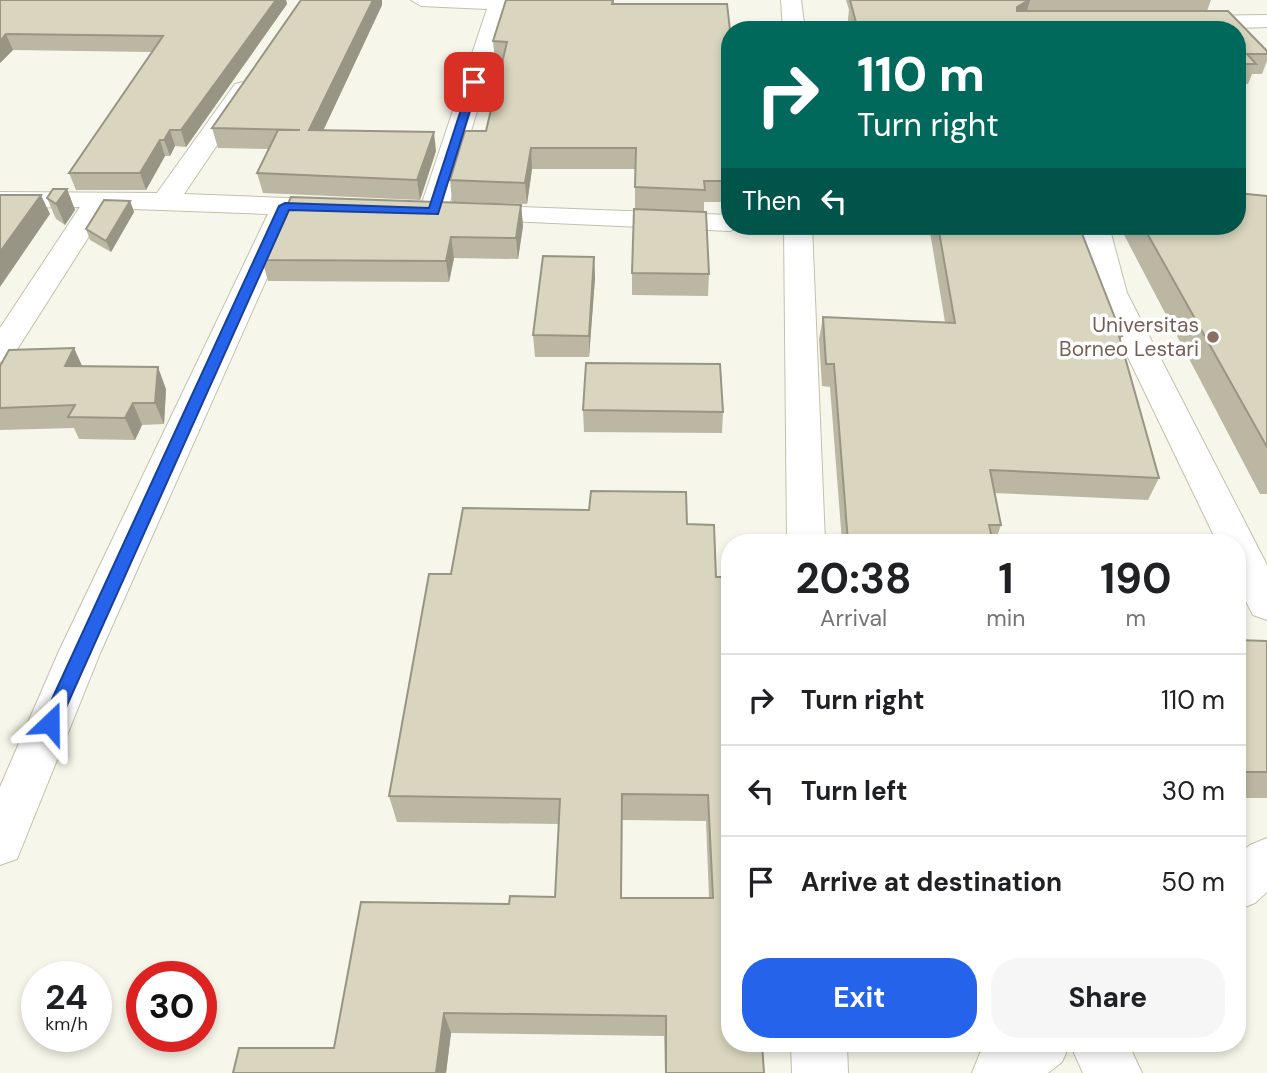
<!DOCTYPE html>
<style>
:root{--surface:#fff;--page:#f6f6f6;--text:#202124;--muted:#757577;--line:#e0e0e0;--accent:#2563eb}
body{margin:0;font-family:"DM Sans",sans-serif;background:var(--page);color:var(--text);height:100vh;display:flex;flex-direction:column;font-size:26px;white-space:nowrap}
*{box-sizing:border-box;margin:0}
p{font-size:23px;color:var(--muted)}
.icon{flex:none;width:38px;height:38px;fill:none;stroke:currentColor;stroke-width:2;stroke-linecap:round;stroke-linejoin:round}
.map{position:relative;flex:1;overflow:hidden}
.side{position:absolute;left:721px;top:534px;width:525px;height:518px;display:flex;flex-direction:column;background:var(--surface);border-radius:28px;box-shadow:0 4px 10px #0003}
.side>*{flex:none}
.hud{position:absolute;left:721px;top:21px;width:525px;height:214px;border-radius:28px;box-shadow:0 4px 10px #0003;background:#00695c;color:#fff;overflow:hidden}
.speed{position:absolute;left:21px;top:961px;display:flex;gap:14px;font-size:35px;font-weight:700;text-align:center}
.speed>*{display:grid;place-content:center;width:91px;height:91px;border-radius:50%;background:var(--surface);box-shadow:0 4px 10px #0003;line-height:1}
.speed small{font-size:18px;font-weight:400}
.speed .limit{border:10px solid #d22;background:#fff;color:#111}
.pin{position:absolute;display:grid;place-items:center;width:60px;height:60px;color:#fff;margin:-30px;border-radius:14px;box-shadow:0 4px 10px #0006}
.me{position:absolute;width:77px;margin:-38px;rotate:23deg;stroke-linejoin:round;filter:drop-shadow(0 0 5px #0008)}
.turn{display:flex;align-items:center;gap:24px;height:147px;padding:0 21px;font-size:32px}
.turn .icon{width:91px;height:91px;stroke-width:2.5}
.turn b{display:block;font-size:49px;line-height:60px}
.then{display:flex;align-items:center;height:66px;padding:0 21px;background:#0003;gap:14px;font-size:26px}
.eta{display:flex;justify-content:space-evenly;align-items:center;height:119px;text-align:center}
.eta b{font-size:42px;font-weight:700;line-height:49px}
.action{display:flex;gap:14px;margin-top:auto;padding:14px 21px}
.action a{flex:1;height:80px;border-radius:28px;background:var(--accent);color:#fff;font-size:28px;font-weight:700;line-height:80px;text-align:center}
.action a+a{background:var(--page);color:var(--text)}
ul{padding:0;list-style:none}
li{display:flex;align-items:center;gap:21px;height:91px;padding:0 21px;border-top:2px solid var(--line)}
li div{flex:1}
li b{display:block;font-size:26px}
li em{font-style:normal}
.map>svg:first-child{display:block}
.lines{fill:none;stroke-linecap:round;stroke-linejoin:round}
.street-casing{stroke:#c3c1ac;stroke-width:2}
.street{fill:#fff;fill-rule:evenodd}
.wall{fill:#bbb7a3;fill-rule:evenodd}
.shaded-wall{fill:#989585}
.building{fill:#d9d5be;stroke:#989585;stroke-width:2;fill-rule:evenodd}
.route{fill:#2563eb;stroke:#184099;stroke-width:2}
.education-dot{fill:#8d6e63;stroke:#fff;stroke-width:2.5}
.labels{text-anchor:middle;stroke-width:7;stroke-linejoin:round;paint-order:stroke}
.education-label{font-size:21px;fill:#785e54;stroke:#fff;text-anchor:end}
</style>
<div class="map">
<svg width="1267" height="1073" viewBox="0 0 1267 1073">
<rect width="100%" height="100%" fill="#f6f6ea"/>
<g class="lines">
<defs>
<g id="street">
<path d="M 411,0 L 510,0 L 447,212 L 443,218 L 423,218 L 419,212 L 487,9 L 421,6 Z"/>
<path d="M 781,0 L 801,0 L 805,30 L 783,30 Z"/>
<path d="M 1267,15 L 1267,27 L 1185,30 L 1174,23 L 1185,16 Z"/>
<path d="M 243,82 L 251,84 L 255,89 L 184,194 L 341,200 L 351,202 L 355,208 L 351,214 L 295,215 L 101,651 L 17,859 L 0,865 L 0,787 L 59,651 L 268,214 L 107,208 L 11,359 L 0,362 L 0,328 L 80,207 L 0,208 L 0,192 L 157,193 L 235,84 Z"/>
<path d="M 471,205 L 730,215 L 730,226 L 742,226 L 730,231 L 461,219 L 457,213 L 461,207 Z"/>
<path d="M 784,226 L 812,226 L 825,542 L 787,542 Z"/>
<path d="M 1081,226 L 1109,226 L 1127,293 L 1267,565 L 1267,620 L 1253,615 C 1237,585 1237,576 1237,542 L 1217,542 L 1097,293 Z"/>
<path d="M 1267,838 L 1267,892 L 1255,903 L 1237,910 L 1237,855 L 1250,845 Z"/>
<path d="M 791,1043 L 847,1043 L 848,1073 L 792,1073 Z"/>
<path d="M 995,1043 L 1128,1043 L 1142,1073 L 1083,1073 L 1070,1044 L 1062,1062 L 1048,1073 L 972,1073 L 980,1053 Z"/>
</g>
</defs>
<!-- street casing -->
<use href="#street" class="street-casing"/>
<!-- street -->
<use href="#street" class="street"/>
</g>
<!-- wall -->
<g class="wall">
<path d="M 0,0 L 286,0 L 287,4 L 186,147 L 175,146 L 170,156 L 165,156 L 146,190 L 76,190 L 69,173 L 152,52 L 13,50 L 0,63 Z"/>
<path d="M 301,0 L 382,0 L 382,5 L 323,131 L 436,151 L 420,200 L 263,193 L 257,173 L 269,149 L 218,148 L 212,128 Z"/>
<path d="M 614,0 L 614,4 L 730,30 L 730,202 L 704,202 L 704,211 L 635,209 L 635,169 L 532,169 L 527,204 L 452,202 L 450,180 L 486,131 L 502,61 L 495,61 L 493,41 Z"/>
<path d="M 846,0 L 1211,0 L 1207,11 L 1228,11 L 1267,51 L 1267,61 L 1262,74 L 1252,74 L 1248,84 L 1237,84 L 1237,30 L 850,30 L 848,19 L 849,10 Z"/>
<path d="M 67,189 L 75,210 L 65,225 L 56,219 L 47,198 Z"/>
<path d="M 1267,196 L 1267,494 L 1260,494 L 1122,231 L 1124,226 L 1237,226 Z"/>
<path d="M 130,201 L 134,212 L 111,252 L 90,240 L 86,229 Z"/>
<path d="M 521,205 L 523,226 L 518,259 L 454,258 L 449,282 L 268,281 L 262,260 Z"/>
<path d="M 929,226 L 1079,226 L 1122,336 L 1120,341 L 1159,478 L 1148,500 L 994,493 L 1001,525 L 995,542 L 842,542 L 830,387 L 822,386 L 819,339 L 823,317 L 945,322 Z"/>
<path d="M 594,257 L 595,278 L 589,357 L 535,357 L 533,335 Z"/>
<path d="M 632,273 L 709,274 L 708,296 L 632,295 Z"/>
<path d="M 0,366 L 82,366 L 166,389 L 164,424 L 142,425 L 135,440 L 79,439 L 74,428 L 0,430 Z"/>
<path d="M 583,410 L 723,412 L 722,433 L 584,432 Z"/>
<path d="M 687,524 L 716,577 L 764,1073 L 665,1073 L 664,1036 L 451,1033 L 446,1073 L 233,1073 L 334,1048 L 555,897 L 559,824 L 397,822 L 389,796 L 451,574 ZM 622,820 L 706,821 L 709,898 L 622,898 Z"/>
<path d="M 1237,640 L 1267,641 L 1267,798 L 1237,798 Z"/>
</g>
<!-- shaded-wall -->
<g class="shaded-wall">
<path d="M 276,0 L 286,0 L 287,4 L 186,147 L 181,130 Z"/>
<path d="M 373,0 L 382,0 L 382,5 L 314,150 L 309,130 Z"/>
<path d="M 1030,0 L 1025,18 L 1013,26 L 1017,7 Z"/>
<path d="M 6,34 L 13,50 L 0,63 L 0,41 Z"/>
<path d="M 170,130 L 175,146 L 170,156 L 164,140 Z"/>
<path d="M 434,132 L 436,151 L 420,200 L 417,180 Z"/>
<path d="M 160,140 L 165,156 L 146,190 L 140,173 Z"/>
<path d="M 531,148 L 532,169 L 527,204 L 525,183 Z"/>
<path d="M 67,189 L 75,210 L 65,225 L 56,204 Z"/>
<path d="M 41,195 L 50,214 L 0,287 L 0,252 Z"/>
<path d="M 130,201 L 134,212 L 111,252 L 106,241 Z"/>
<path d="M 521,205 L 523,226 L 518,259 L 516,238 Z"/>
<path d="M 451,237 L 454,258 L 449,282 L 446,261 Z"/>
<path d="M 594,257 L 595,278 L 589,357 L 589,336 Z"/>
<path d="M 74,348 L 84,370 L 65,366 Z"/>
<path d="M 158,367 L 166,389 L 164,424 L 155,403 Z"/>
<path d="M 133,403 L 142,425 L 135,440 L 125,418 Z"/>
<path d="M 444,1013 L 451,1033 L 446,1073 L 436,1073 Z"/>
</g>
<!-- building -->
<g class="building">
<path d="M 0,0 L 276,0 L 181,130 L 170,130 L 164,140 L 160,140 L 140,173 L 69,173 L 163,36 L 6,34 L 0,41 Z"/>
<path d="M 301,0 L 373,0 L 309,130 L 434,132 L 417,180 L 257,173 L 278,130 L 300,130 L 212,128 Z"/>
<path d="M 506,0 L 613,0 L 612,4 L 727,4 L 730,30 L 730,181 L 704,181 L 705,190 L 635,187 L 636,148 L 531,148 L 525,183 L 450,180 L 465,131 L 486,131 L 507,42 L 493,41 Z"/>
<path d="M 850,0 L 1029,0 L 1017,7 L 1017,11 L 1228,11 L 1267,51 L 1267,54 L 1247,54 L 1256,64 L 1237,64 L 1237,30 L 858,30 Z"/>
<path d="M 53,189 L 67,189 L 56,204 L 47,198 Z"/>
<path d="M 1237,193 L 1267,196 L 1267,447 L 1143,226 L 1237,226 Z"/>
<path d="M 0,195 L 41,195 L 0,252 Z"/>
<path d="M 291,197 L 521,205 L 516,238 L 451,237 L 446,261 L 262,260 Z"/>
<path d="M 104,200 L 130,201 L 106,241 L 86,229 Z"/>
<path d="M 634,209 L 706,212 L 709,274 L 632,273 Z"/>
<path d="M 938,226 L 1079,226 L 1122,336 L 1119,336 L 1159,478 L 990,470 L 1001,525 L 989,525 L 993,542 L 848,542 L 834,364 L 826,364 L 823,317 L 955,323 Z"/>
<path d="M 543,256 L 594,257 L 589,336 L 533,335 Z"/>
<path d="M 74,348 L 65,366 L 158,367 L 155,403 L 133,403 L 125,418 L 68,417 L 75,405 L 0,408 L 0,366 L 9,350 Z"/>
<path d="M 586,363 L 720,364 L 723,412 L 583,410 Z"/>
<path d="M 591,491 L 686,492 L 687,524 L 714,525 L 716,577 L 730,577 L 730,1043 L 762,1043 L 764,1073 L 666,1073 L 666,1016 L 444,1013 L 436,1073 L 233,1073 L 239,1048 L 334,1048 L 361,902 L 509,904 L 510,896 L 555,897 L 560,799 L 389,796 L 429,574 L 451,574 L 463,508 L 589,510 ZM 622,794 L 708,795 L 713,898 L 621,898 Z"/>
<path d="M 1237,640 L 1267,641 L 1267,772 L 1237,772 Z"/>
</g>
<!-- route -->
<path class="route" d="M 471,79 L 479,82 L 438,214 L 289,210 L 59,723 L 57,729 L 44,729 L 41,723 L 279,206 L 285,203 L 429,208 Z"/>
<!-- markers -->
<circle class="education-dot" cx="1213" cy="337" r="7"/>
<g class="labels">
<!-- education labels -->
<g class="education-label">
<text x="1199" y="332">Universitas<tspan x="1199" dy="24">Borneo Lestari</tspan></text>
</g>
</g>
</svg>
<div class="speed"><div>24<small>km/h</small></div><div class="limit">30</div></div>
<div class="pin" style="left:474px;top:82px;background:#d93025"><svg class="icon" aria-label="arrive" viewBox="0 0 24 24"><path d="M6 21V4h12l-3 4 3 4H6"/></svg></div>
<svg class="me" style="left:50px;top:723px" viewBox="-20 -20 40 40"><path d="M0-17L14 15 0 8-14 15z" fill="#2563eb" stroke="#fff" stroke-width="4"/></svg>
<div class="hud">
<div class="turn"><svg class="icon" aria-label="right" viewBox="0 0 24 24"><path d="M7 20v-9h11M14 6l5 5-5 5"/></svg><div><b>110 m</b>Turn right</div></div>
<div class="then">Then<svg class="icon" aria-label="left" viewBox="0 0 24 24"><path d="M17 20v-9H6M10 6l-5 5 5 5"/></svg></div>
</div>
<section class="side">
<div class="eta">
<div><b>20:38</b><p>Arrival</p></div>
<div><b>1</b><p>min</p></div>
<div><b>190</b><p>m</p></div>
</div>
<ul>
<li><svg class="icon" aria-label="right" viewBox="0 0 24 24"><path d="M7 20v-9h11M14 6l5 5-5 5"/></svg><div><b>Turn right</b></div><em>110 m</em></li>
<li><svg class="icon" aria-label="left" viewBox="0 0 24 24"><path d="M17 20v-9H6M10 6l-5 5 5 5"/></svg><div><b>Turn left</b></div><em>30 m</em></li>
<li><svg class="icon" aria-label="arrive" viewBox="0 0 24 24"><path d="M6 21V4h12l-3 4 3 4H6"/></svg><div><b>Arrive at destination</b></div><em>50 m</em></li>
</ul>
<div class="action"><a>Exit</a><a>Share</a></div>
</section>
</div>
